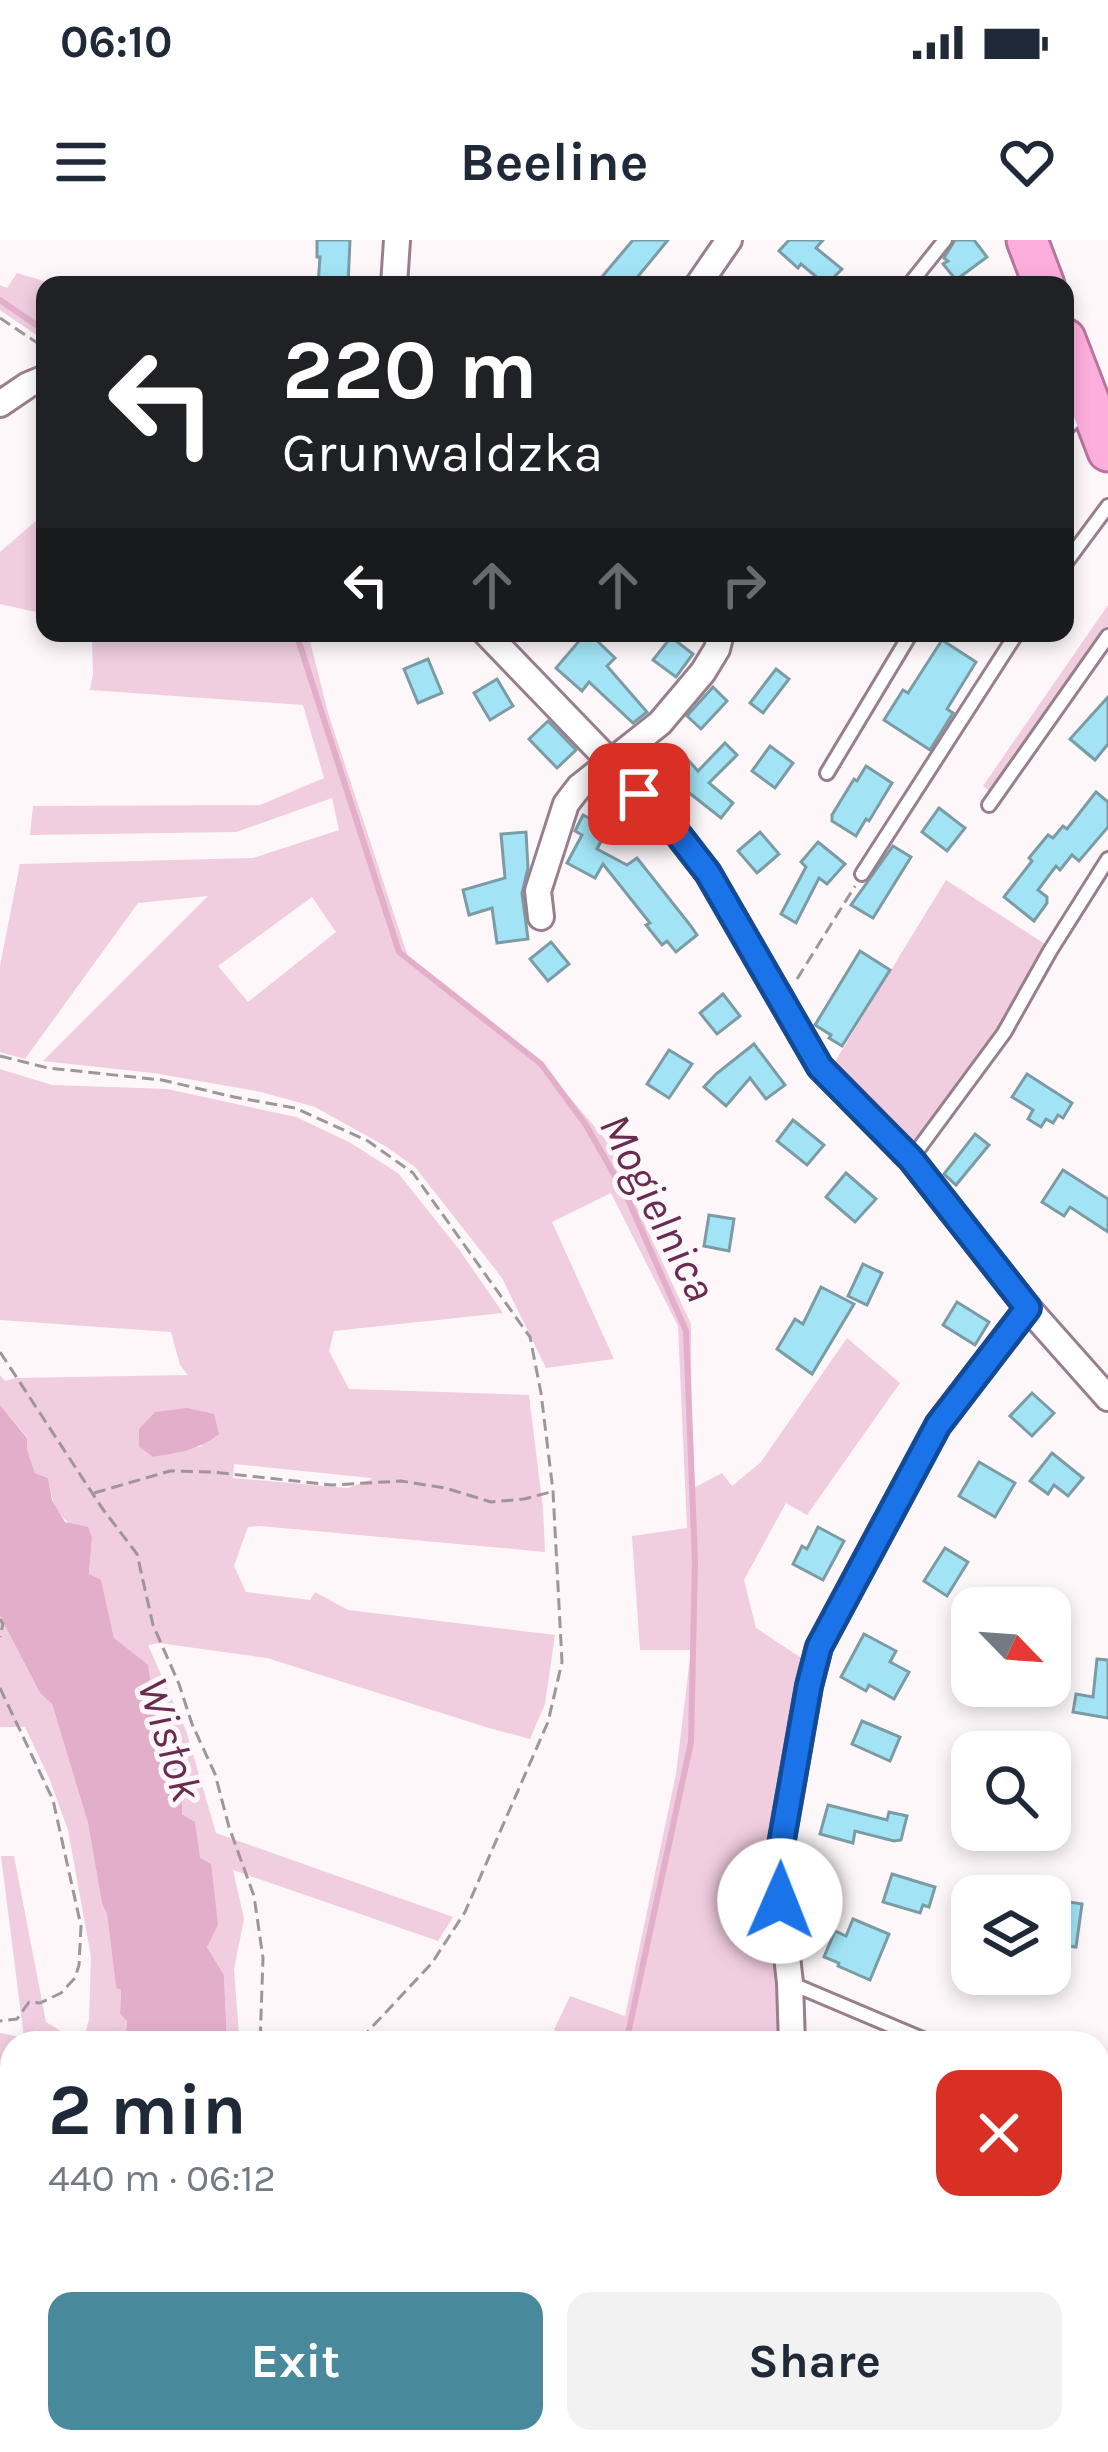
<!DOCTYPE html>
<meta charset="utf-8">
<style>
:root{--surface:#fff;--page:#f2f2f3;--text:#1f2937;--muted:#747a83;--accent:#488a9b}
body{margin:0;font-family:Karla,sans-serif;background:var(--page);color:var(--text);height:100vh;display:flex;flex-direction:column;font-size:45px;white-space:nowrap}
*{box-sizing:border-box;margin:0}
p{font-size:39px;color:var(--muted)}
.icon{flex:none;width:66px;height:66px;fill:none;stroke:currentColor;stroke-width:2;stroke-linecap:round;stroke-linejoin:round}
.map{position:relative;flex:1;overflow:hidden}
.drawer{position:absolute;left:0px;top:1791px;width:1110px;height:423px;display:flex;flex-direction:column;background:var(--surface);border-radius:36px 36px 0 0;box-shadow:0 6px 18px #0003}
.drawer>*{flex:none}
.banner{position:absolute;left:36px;top:36px;width:1038px;height:366px;border-radius:24px;box-shadow:0 6px 18px #0003;background:#202124;color:#fff;overflow:hidden}
.needle{width:78px;rotate:115deg}
.fabs{position:absolute;left:951px;top:1347px;display:grid;gap:24px}
.fabs a{display:grid;place-items:center;width:120px;height:120px;border-radius:24px;background:var(--surface);box-shadow:0 6px 18px #0003;font-size:60px}
.pin{position:absolute;display:grid;place-items:center;width:102px;height:102px;color:#fff;margin:-51px;border-radius:24px;box-shadow:0 6px 18px #0006}
.me{position:absolute;width:132px;margin:-66px;rotate:1deg;stroke-linejoin:round;filter:drop-shadow(0 0 9px #0008)}
.turn{display:flex;align-items:center;gap:42px;height:252px;padding:0 48px;font-size:54px}
.turn .icon{width:156px;height:156px;stroke-width:2.5}
.turn b{display:block;font-size:84px;line-height:102px}
.lanes{display:flex;align-items:center;height:114px;padding:0 48px;background:#0003;justify-content:center;gap:60px;direction:ltr}
.lanes .off{opacity:.35}
.round{display:grid;place-items:center;flex:none;width:126px;height:126px;border-radius:24px;background:var(--page)}
.headline{display:flex;align-items:center;justify-content:space-between;height:204px;padding:0 48px}
h1{font-size:72px;font-weight:700;line-height:90px}
.action{display:flex;gap:24px;margin-top:auto;padding:24px 48px}
.action a{flex:1;height:138px;border-radius:24px;background:var(--accent);color:#fff;font-size:48px;font-weight:700;line-height:138px;text-align:center}
.action a+a{background:var(--page);color:var(--text)}
.status{display:flex;justify-content:space-between;align-items:center;height:84px;padding:0 60px;background:var(--surface);direction:ltr}
.status svg{height:33px;fill:currentColor}
header{display:flex;justify-content:space-between;align-items:center;height:156px;padding:0 48px;background:var(--surface);font-size:54px;font-weight:700}
.map>svg:first-child{display:block}
.green{fill:#f0cddf;fill-rule:evenodd}
.water{fill:#e2aeca}
.lines{fill:none;stroke-linecap:round;stroke-linejoin:round}
.stream{stroke:#e2aeca;stroke-width:6}
.building{fill:#a2e4f6;stroke:#7c9ca5;stroke-width:3}
.service-casing{stroke:#997f8d;stroke-width:18}
.minor-casing{stroke:#997f8d;stroke-width:30}
.trunk-casing{stroke:#b9749c;stroke-width:45}
.path{stroke:#9e969a;stroke-width:3;stroke-dasharray:12 6;stroke-linecap:butt}
.service{stroke:#fff;stroke-width:12}
.minor{stroke:#fff;stroke-width:24}
.trunk{stroke:#feaedc;stroke-width:39}
.route-casing{stroke:#114b97;stroke-width:30}
.route{stroke:#1a73e8;stroke-width:21}
.labels{text-anchor:middle;stroke-width:10;stroke-linejoin:round;paint-order:stroke}
.water-label{font-size:45px;font-style:italic;fill:#692b51;stroke:#fdf7fa}
</style>
<div class="status"><b>06:10</b><svg viewBox="0 0 49 12"><path d="M0 12V9h3v3zM5 12V6h3v6zM10 12V3h3v9zM15 12V0h3v12zM26 1h20v11H26zM47 4h2v5h-2z"/></svg></div>
<header><svg class="icon" aria-label="menu" viewBox="0 0 24 24"><path d="M4 6h16M4 12h16M4 18h16"/></svg>Beeline<svg class="icon" aria-label="heart" viewBox="0 0 24 24"><path d="M12 20l-8-8c-3-5 5-10 8-4 3-6 11-1 8 4z"/></svg></header>
<div class="map">
<svg width="1108" height="2212" viewBox="0 0 1108 2212">
<rect width="100%" height="100%" fill="#fdf7fa"/>
<!-- green -->
<g class="green">
<path d="M 17,33 L 57,45 L 45,45 L 45,101 L 0,70 L 0,45 L 7,48 Z"/>
<path d="M 45,273 L 45,374 L 0,364 L 0,312 Z"/>
<path d="M 1108,365 L 1108,388 L 992,553 L 983,546 Z"/>
<path d="M 121,393 L 308,393 L 328,473 L 408,717 L 536,818 L 606,900 L 691,1084 L 692,1249 L 722,1233 L 732,1246 L 761,1222 L 847,1098 L 900,1143 L 807,1275 L 786,1263 L 744,1340 L 756,1388 L 806,1421 L 781,1548 L 784,1803 L 579,1803 L 554,1790 L 570,1756 L 625,1776 L 676,1534 L 691,1410 L 640,1410 L 632,1296 L 687,1288 L 678,1086 L 611,953 L 552,982 L 614,1119 L 546,1128 L 502,1038 L 415,927 L 385,906 L 315,867 L 261,852 L 153,833 L 43,821 L 208,656 L 138,663 L 25,819 L 0,812 L 0,726 L 20,624 L 253,618 L 339,590 L 332,558 L 236,592 L 30,595 L 33,566 L 260,565 L 324,538 L 303,465 L 90,450 L 93,434 L 92,398 ZM 312,657 L 336,692 L 248,762 L 218,726 Z"/>
<path d="M 946,640 L 1045,704 L 995,794 L 914,908 L 833,825 Z"/>
<path d="M 0,829 L 52,845 L 167,849 L 296,877 L 349,902 L 398,933 L 458,1008 L 503,1073 L 334,1091 L 329,1111 L 349,1149 L 529,1155 L 543,1269 L 545,1312 L 260,1286 L 248,1287 L 234,1326 L 246,1352 L 310,1360 L 315,1352 L 348,1370 L 555,1395 L 545,1464 L 530,1499 L 489,1488 L 267,1418 L 159,1403 L 148,1405 L 186,1490 L 216,1593 L 453,1677 L 438,1701 L 233,1630 L 244,1679 L 234,1729 L 239,1794 L 260,1803 L 227,1803 L 224,1735 L 207,1707 L 195,1582 L 182,1574 C 183,1543 180,1499 156,1478 L 148,1426 L 114,1398 L 101,1341 L 89,1335 L 92,1298 C 62,1281 54,1273 48,1238 L 35,1233 L 27,1209 L 27,1197 L 0,1165 L 0,1135 L 5,1141 L 15,1138 L 188,1135 L 180,1125 L 171,1092 L 0,1080 ZM 155,1172 L 203,1206 L 153,1217 L 139,1207 L 139,1189 ZM 234,1224 L 371,1238 L 372,1239 L 348,1248 L 233,1238 Z"/>
<path d="M 0,1376 L 40,1453 L 52,1464 L 88,1583 L 102,1664 L 107,1674 L 116,1748 L 121,1750 L 120,1774 L 127,1780 L 125,1803 L 83,1803 L 89,1779 L 91,1717 L 68,1590 L 49,1538 L 25,1487 L 0,1487 Z"/>
<path d="M 1,1616 L 14,1616 L 46,1782 L 80,1803 L 12,1803 L 12,1956 L 0,1952 L 0,1793 L 24,1798 Z"/>
<path d="M 0,1973 L 12,1976 L 12,2202 L 77,2202 L 74,2212 L 0,2212 L 0,2071 L 10,2056 L 0,2053 Z"/>
<path d="M 1098,2061 L 1108,2066 L 1108,2212 L 1078,2212 L 1061,2202 L 1098,2202 Z"/>
<path d="M 193,2202 L 739,2202 L 746,2212 L 190,2212 Z"/>
<path d="M 792,2202 L 1036,2202 L 1052,2212 L 812,2212 Z"/>
</g>
<!-- water -->
<g class="water">
<path d="M 0,1165 L 27,1198 L 27,1209 L 35,1233 L 48,1238 L 52,1260 L 65,1282 L 88,1287 L 92,1298 L 89,1334 L 101,1340 L 114,1398 L 148,1425 L 156,1478 C 180,1499 183,1543 182,1574 L 195,1582 L 200,1618 L 211,1624 L 218,1685 L 207,1707 L 224,1735 L 227,1803 L 125,1803 L 127,1781 L 120,1774 L 121,1750 L 116,1748 L 107,1674 L 102,1664 L 88,1583 L 52,1464 L 40,1453 L 0,1376 Z"/>
<path d="M 187,1168 L 214,1174 L 219,1194 C 197,1211 180,1212 153,1217 L 139,1207 L 139,1189 L 155,1172 Z"/>
</g>
<g class="lines">
<!-- stream -->
<g class="stream">
<path d="M 0,60 L 45,91"/>
<path d="M 296,393 L 399,712 L 541,824 L 586,885 L 627,957 L 686,1091 L 695,1322 L 691,1502 L 626,1803"/>
</g>
</g>
<!-- building -->
<g class="building">
<path d="M 317,0 L 350,0 L 348,45 L 318,45 L 320,17 L 317,17 Z"/>
<path d="M 633,0 L 668,0 L 631,45 L 595,45 Z"/>
<path d="M 789,0 L 823,0 L 816,8 L 842,29 L 826,45 L 801,24 L 798,28 L 779,11 Z"/>
<path d="M 955,0 L 974,0 L 987,17 L 956,40 L 943,24 L 948,21 L 944,18 Z"/>
<path d="M 586,393 L 589,393 L 615,418 L 607,426 L 647,472 L 633,483 L 589,442 L 582,451 L 556,428 Z"/>
<path d="M 671,397 L 693,414 L 676,437 L 653,420 Z"/>
<path d="M 942,400 L 976,422 L 947,469 L 953,473 L 930,510 L 884,480 L 903,450 L 908,453 Z"/>
<path d="M 428,419 L 442,453 L 418,463 L 404,429 Z"/>
<path d="M 776,429 L 789,439 L 763,473 L 750,463 Z"/>
<path d="M 497,439 L 513,466 L 490,480 L 474,453 Z"/>
<path d="M 713,447 L 727,461 L 701,489 L 687,476 Z"/>
<path d="M 1108,457 L 1108,504 L 1095,520 L 1070,499 Z"/>
<path d="M 548,481 L 576,510 L 557,528 L 529,499 Z"/>
<path d="M 725,503 L 737,515 L 709,543 L 733,563 L 721,578 L 683,548 L 679,551 L 660,529 L 680,511 L 698,531 Z"/>
<path d="M 770,506 L 793,523 L 775,548 L 752,531 Z"/>
<path d="M 866,526 L 892,543 L 869,581 L 866,579 L 856,596 L 832,581 L 832,575 L 854,539 L 857,541 Z"/>
<path d="M 608,550 L 622,559 L 605,587 L 608,588 L 597,609 L 627,625 L 637,618 L 690,685 L 697,695 L 676,712 L 667,701 L 662,705 L 646,685 L 650,683 L 603,624 L 595,638 L 567,623 L 582,595 L 575,591 L 583,575 L 591,579 Z"/>
<path d="M 1096,552 L 1108,562 L 1108,587 L 1079,621 L 1072,615 L 1060,630 L 1056,626 L 1038,650 L 1047,657 L 1047,663 L 1034,681 L 1004,657 L 1032,621 L 1029,618 L 1048,595 L 1053,598 L 1063,586 L 1067,589 Z"/>
<path d="M 939,568 L 965,588 L 947,611 L 922,592 Z"/>
<path d="M 526,592 L 528,628 L 522,653 L 528,699 L 497,703 L 492,668 L 469,675 L 463,650 L 505,638 L 501,594 Z"/>
<path d="M 760,592 L 779,614 L 757,633 L 738,611 Z"/>
<path d="M 818,602 L 845,624 L 827,644 L 819,638 L 796,683 L 781,674 L 806,627 L 801,622 Z"/>
<path d="M 893,606 L 911,617 L 873,678 L 851,665 Z"/>
<path d="M 551,702 L 569,724 L 548,741 L 530,719 Z"/>
<path d="M 860,711 L 890,730 L 842,806 L 829,798 L 831,795 L 815,785 Z"/>
<path d="M 723,754 L 740,776 L 717,794 L 700,773 Z"/>
<path d="M 754,804 L 785,845 L 766,859 L 750,838 L 726,866 L 704,847 L 716,834 Z"/>
<path d="M 669,810 L 692,824 L 669,858 L 647,844 Z"/>
<path d="M 1027,834 L 1072,863 L 1063,878 L 1058,875 L 1053,883 L 1046,879 L 1041,887 L 1028,879 L 1033,870 L 1012,857 Z"/>
<path d="M 793,880 L 824,905 L 807,925 L 777,901 Z"/>
<path d="M 975,894 L 989,905 L 956,945 L 944,934 Z"/>
<path d="M 1063,930 L 1108,959 L 1108,992 L 1070,967 L 1064,976 L 1042,962 Z"/>
<path d="M 846,933 L 876,959 L 855,982 L 826,957 Z"/>
<path d="M 709,975 L 734,979 L 729,1011 L 704,1006 Z"/>
<path d="M 863,1024 L 882,1033 L 867,1065 L 848,1056 Z"/>
<path d="M 821,1047 L 854,1064 L 812,1134 L 777,1109 L 795,1079 L 803,1084 Z"/>
<path d="M 957,1062 L 989,1082 L 975,1105 L 943,1085 Z"/>
<path d="M 1032,1153 L 1054,1173 L 1032,1196 L 1010,1176 Z"/>
<path d="M 1052,1213 L 1083,1238 L 1068,1256 L 1054,1245 L 1048,1254 L 1030,1241 Z"/>
<path d="M 979,1222 L 1015,1243 L 995,1277 L 959,1256 Z"/>
<path d="M 818,1287 L 844,1301 L 823,1340 L 793,1324 L 802,1306 L 807,1309 Z"/>
<path d="M 945,1308 L 968,1322 L 947,1356 L 924,1341 Z"/>
<path d="M 864,1394 L 896,1411 L 890,1422 L 909,1432 L 894,1459 L 869,1445 L 866,1451 L 841,1437 Z"/>
<path d="M 1097,1419 L 1108,1420 L 1108,1478 L 1073,1472 L 1076,1454 L 1093,1457 Z"/>
<path d="M 862,1481 L 900,1497 L 890,1521 L 852,1504 Z"/>
<path d="M 828,1565 L 887,1580 L 889,1572 L 907,1576 L 901,1600 L 894,1601 L 855,1591 L 853,1603 L 820,1594 Z"/>
<path d="M 892,1634 L 935,1647 L 929,1667 L 923,1665 L 920,1673 L 883,1662 Z"/>
<path d="M 1050,1659 L 1082,1664 L 1076,1707 L 1050,1704 Z"/>
<path d="M 853,1679 L 889,1694 L 870,1740 L 838,1726 L 839,1723 L 824,1717 L 835,1691 L 846,1696 Z"/>
</g>
<g class="lines">
<defs>
<g id="service">
<path d="M 909,45 L 945,0"/>
<path d="M 1065,190 L 1085,170"/>
<path d="M 1065,324 L 1108,266"/>
<path d="M 827,533 L 911,393"/>
<path d="M 989,565 L 1108,396"/>
<path d="M 862,634 L 1017,393"/>
<path d="M 911,919 L 1004,793 L 1050,711 L 1108,619"/>
<path d="M 790,1743 L 932,1803"/>
<path d="M 1098,1914 L 1108,1921"/>
</g>
<g id="minor">
<path d="M 394,45 L 397,0"/>
<path d="M 698,45 L 729,0"/>
<path d="M 0,164 L 28,145 L 45,138"/>
<path d="M 486,393 L 670,584 L 708,633 L 820,827 L 911,919 L 1028,1068 L 1108,1158"/>
<path d="M 541,677 L 538,651 L 566,564 L 579,547 L 660,483 L 703,432 L 717,409 L 721,393"/>
<path d="M 792,1803 L 790,1743 L 777,1627 L 809,1446 L 819,1407 L 938,1185 L 1028,1068"/>
<path d="M 1048,2202 L 1065,2212"/>
</g>
<g id="trunk">
<path d="M 1027,0 L 1044,45"/>
<path d="M 1065,99 L 1108,211"/>
</g>
</defs>
<!-- service casing -->
<use href="#service" class="service-casing"/>
<!-- minor casing -->
<use href="#minor" class="minor-casing"/>
<!-- trunk casing -->
<use href="#trunk" class="trunk-casing"/>
<!-- path -->
<g class="path">
<path d="M 0,78 L 45,108"/>
<path d="M 797,739 L 855,646"/>
<path d="M 0,816 L 48,828 L 162,840 L 234,857 L 295,868 L 368,901 L 413,933 L 530,1097 L 541,1153 L 553,1251 L 562,1422 L 548,1482 L 465,1672 L 432,1723 L 357,1803"/>
<path d="M 0,1112 L 102,1268 L 137,1314 L 153,1385 L 179,1444 L 192,1484 L 215,1534 L 229,1587 L 254,1656 L 263,1718 L 260,1803"/>
<path d="M 94,1253 L 170,1231 L 212,1232 L 332,1245 L 401,1241 L 445,1248 L 491,1262 L 524,1259 L 551,1252"/>
<path d="M 0,1379 L 3,1384 L 0,1397"/>
<path d="M 0,1448 L 53,1560 L 81,1686 L 79,1725 L 75,1738 L 61,1753 L 40,1763 L 29,1762 L 17,1779 L 0,1781"/>
<path d="M 745,2202 L 751,2212"/>
<path d="M 0,2203 L 12,2160"/>
<path d="M 230,2212 L 235,2202"/>
</g>
<!-- service -->
<use href="#service" class="service"/>
<!-- minor -->
<use href="#minor" class="minor"/>
<!-- trunk -->
<use href="#trunk" class="trunk"/>
</g>
<g class="lines">
<defs>
<path id="route" d="M 639,554 L 670,584 L 708,633 L 820,827 L 911,919 L 1028,1068 L 938,1185 L 819,1407 L 809,1446 L 777,1628 L 780,1661"/>
</defs>
<!-- route casing -->
<use href="#route" class="route-casing"/>
<!-- route -->
<use href="#route" class="route"/>
</g>
<g class="labels">
<!-- water labels -->
<g class="water-label">
<text transform="translate(659 967) rotate(63)" y="16">Mogielnica</text>
<text transform="translate(171 1499) rotate(73)" y="16">Wisłok</text>
</g>
</g>
</svg>
<div class="fabs">
<a><svg class="needle" viewBox="-14 -14 28 28"><path d="M0-13l5 13h-10z" fill="#e53935"/><path d="M0 13l5-13h-10z" fill="#747a83"/></svg></a>
<a><svg class="icon" aria-label="search" viewBox="0 0 24 24"><circle cx="10" cy="10" r="6"/><path d="M15 15l6 6"/></svg></a>
<a><svg class="icon" aria-label="layers" viewBox="0 0 24 24"><path d="M12 4l9 5-9 5-9-5zM3 14l9 5 9-5"/></svg></a>
</div>
<div class="pin" style="left:639px;top:554px;background:#d93025"><svg class="icon" aria-label="arrive" viewBox="0 0 24 24"><path d="M6 21V4h12l-3 4 3 4H6"/></svg></div>
<svg class="me" style="left:780px;top:1661px" viewBox="-20 -20 40 40"><circle r="19" fill="#fff"/><path d="M0-13L10 11 0 6-10 11z" fill="#1a73e8"/></svg>
<div class="banner">
<div class="turn"><svg class="icon" aria-label="left" viewBox="0 0 24 24"><path d="M17 20v-9H6M10 6l-5 5 5 5"/></svg><div><b>220 m</b>Grunwaldzka</div></div>
<div class="lanes"><svg class="icon" aria-label="left" viewBox="0 0 24 24"><path d="M17 20v-9H6M10 6l-5 5 5 5"/></svg><svg class="icon off" aria-label="ahead" viewBox="0 0 24 24"><path d="M12 20V5M6 11l6-6 6 6"/></svg><svg class="icon off" aria-label="ahead" viewBox="0 0 24 24"><path d="M12 20V5M6 11l6-6 6 6"/></svg><svg class="icon off" aria-label="right" viewBox="0 0 24 24"><path d="M7 20v-9h11M14 6l5 5-5 5"/></svg></div>
</div>
<section class="drawer">
<div class="headline"><div><h1>2 min</h1><p>440 m · 06:12</p></div><a class="round" style="background:#d93025;color:#fff"><svg class="icon" aria-label="close" viewBox="0 0 24 24"><path d="M6 6l12 12M18 6L6 18"/></svg></a></div>
<div class="action"><a>Exit</a><a>Share</a></div>
</section>
</div>
